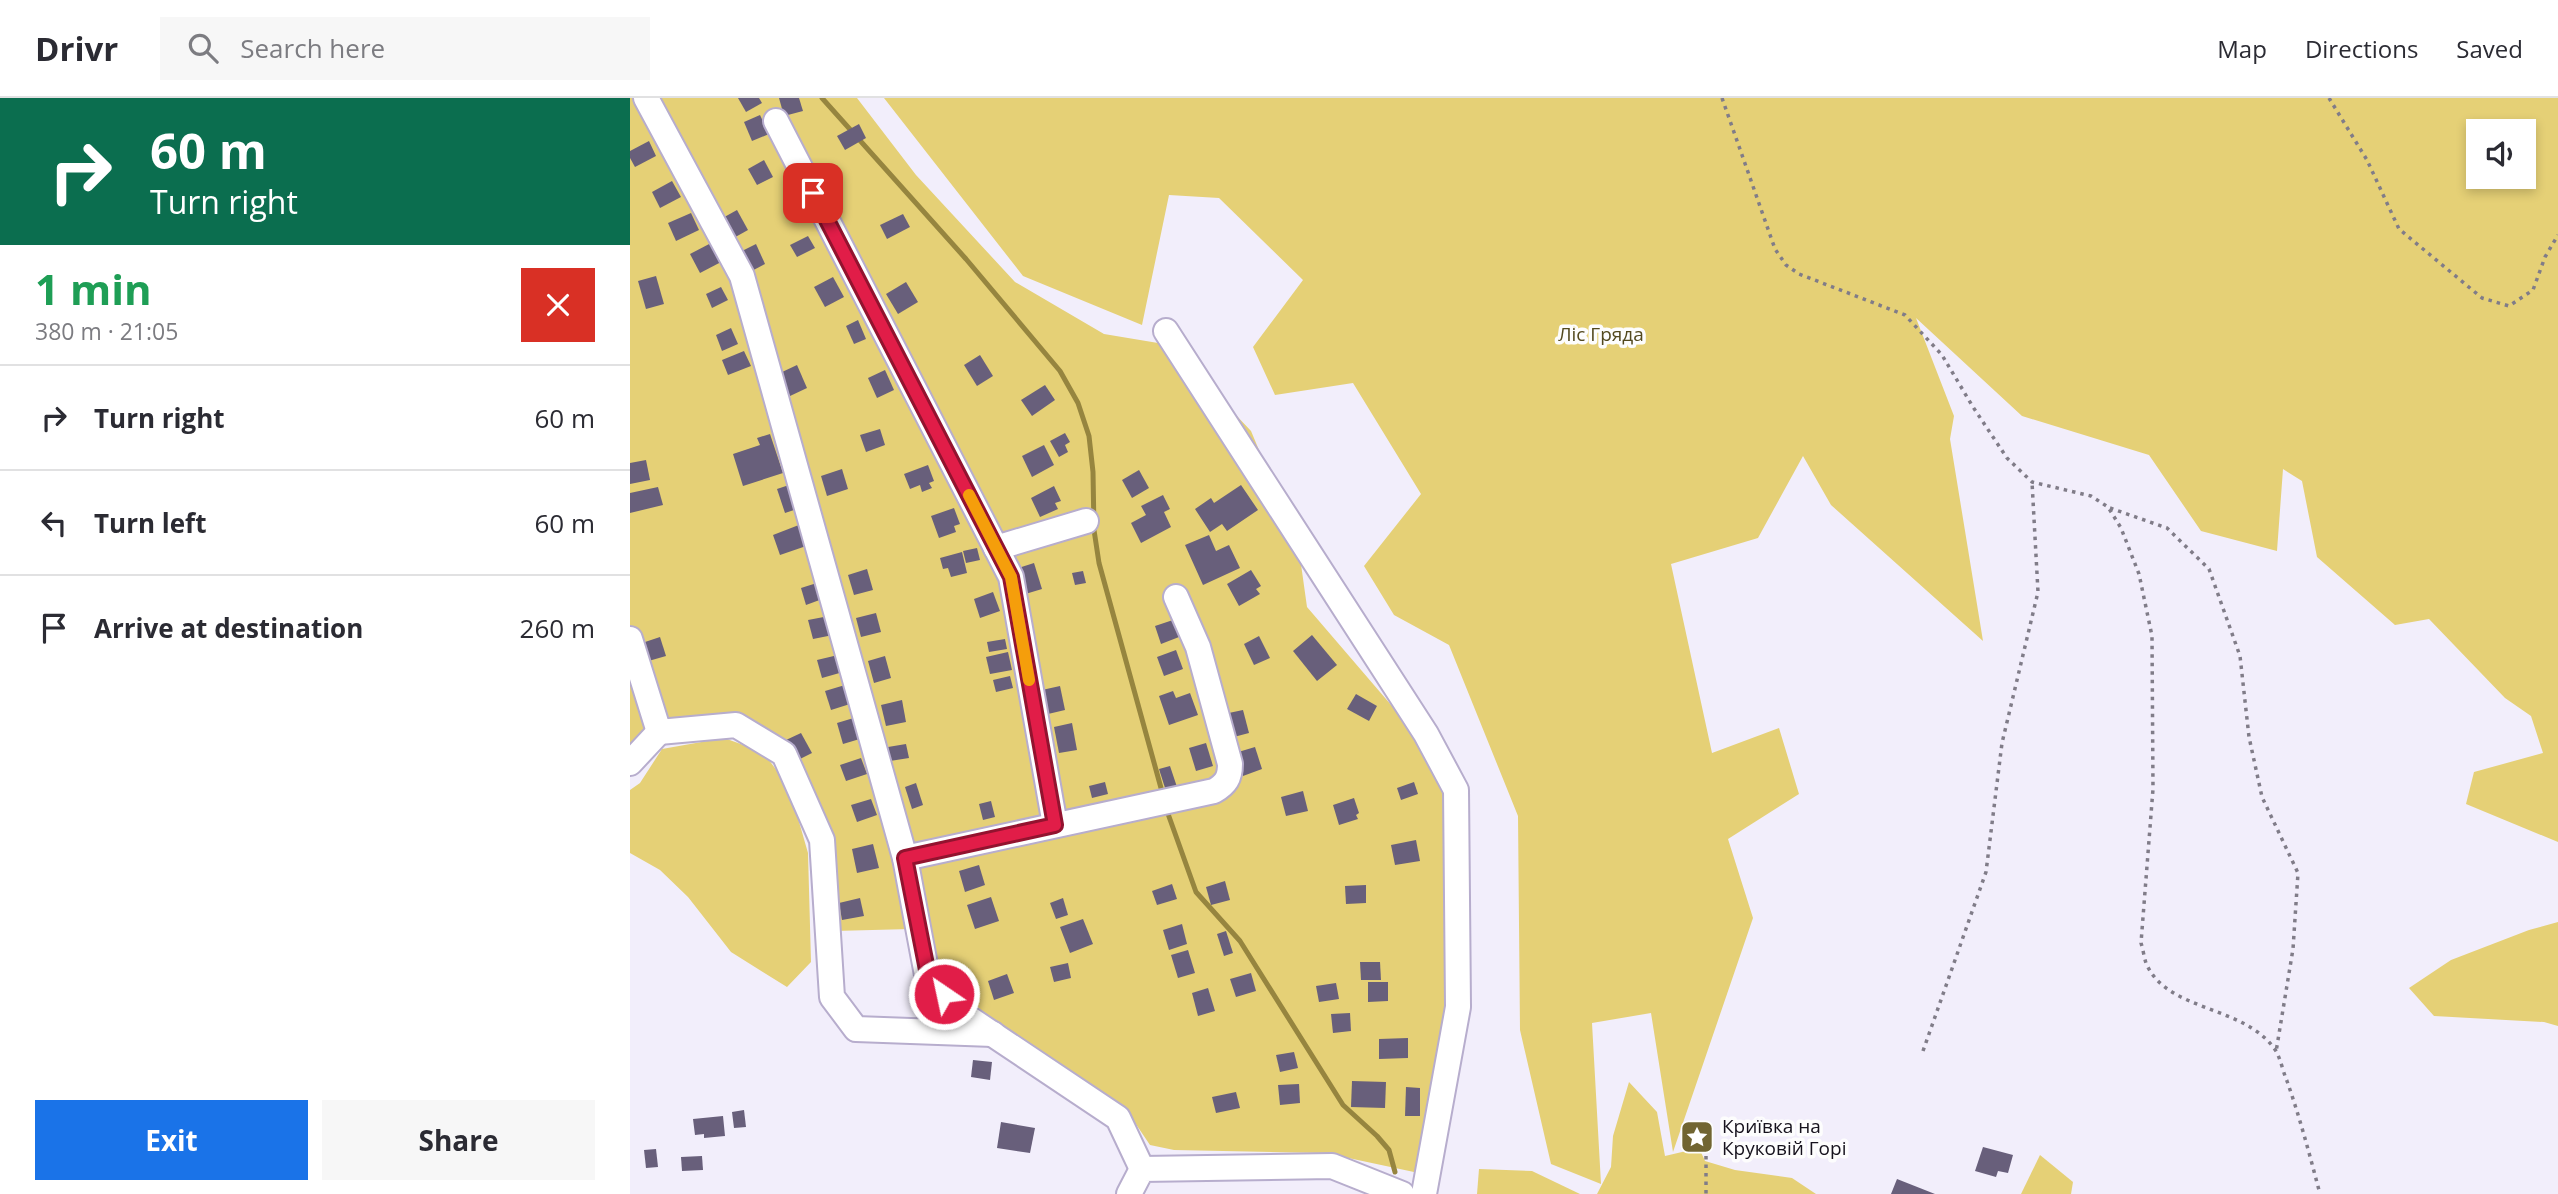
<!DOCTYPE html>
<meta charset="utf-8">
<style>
:root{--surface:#fff;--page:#f7f7f7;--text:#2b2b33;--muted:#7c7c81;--line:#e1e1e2;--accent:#1a73e8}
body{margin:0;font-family:"Open Sans",sans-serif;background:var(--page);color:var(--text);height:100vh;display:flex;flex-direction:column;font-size:26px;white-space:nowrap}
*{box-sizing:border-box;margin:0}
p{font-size:23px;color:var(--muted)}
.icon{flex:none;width:38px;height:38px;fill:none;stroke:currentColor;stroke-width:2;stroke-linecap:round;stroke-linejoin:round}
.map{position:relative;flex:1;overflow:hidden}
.panel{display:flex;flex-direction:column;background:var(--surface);width:630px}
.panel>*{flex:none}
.banner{background:#0b6e4f;color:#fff;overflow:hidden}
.fabs{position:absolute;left:1836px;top:21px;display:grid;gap:14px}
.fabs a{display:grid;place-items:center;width:70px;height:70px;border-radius:0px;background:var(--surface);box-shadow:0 4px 10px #0003;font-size:35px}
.pin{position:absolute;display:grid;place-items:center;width:60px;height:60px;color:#fff;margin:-30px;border-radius:14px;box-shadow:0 4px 10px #0006}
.me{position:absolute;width:77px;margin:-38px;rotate:326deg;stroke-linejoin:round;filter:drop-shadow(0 0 5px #0008)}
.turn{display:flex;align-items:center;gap:24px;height:147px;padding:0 35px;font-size:32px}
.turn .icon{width:91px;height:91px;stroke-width:2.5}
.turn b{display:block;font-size:49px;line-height:60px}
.round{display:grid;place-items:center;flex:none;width:74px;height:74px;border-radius:0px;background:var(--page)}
.overview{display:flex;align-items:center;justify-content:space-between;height:119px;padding:0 35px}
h1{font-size:42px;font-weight:700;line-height:52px;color:#1e9e55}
.primary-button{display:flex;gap:14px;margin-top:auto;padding:14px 35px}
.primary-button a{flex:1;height:80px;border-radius:0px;background:var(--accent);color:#fff;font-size:28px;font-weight:700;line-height:80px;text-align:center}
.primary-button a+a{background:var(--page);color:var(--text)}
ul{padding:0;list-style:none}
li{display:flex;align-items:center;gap:21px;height:105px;padding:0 35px;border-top:2px solid var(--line)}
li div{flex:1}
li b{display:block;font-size:26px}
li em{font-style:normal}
header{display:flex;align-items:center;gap:42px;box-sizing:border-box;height:98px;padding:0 35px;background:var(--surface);border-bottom:2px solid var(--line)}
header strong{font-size:33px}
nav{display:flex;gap:38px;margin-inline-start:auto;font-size:24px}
.search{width:490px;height:63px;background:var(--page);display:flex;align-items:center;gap:18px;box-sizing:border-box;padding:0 24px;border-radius:0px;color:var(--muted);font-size:26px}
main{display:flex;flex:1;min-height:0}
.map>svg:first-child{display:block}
.green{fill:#e5d076;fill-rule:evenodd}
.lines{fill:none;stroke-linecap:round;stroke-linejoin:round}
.stream{stroke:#96853f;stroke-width:5}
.building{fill:#685f7b}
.minor-casing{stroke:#b7adcd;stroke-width:28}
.path{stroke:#807c88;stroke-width:3.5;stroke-dasharray:3.5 5;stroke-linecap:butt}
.minor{stroke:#fff;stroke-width:24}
.route-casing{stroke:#92132f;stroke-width:18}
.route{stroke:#e11d48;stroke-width:12}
.slow{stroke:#f59e0b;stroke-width:12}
.labels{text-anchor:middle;stroke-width:7;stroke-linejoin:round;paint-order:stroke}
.park-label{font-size:19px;fill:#53491e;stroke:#fdfdfd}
.poi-label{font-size:19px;fill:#16121d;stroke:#fdfdfd;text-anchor:start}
</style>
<header>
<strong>Drivr</strong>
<div class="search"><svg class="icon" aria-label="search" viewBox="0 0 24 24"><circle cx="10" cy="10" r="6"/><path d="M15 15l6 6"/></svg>Search here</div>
<nav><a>Map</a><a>Directions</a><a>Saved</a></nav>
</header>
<main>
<section class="panel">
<div class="banner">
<div class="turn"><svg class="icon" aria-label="right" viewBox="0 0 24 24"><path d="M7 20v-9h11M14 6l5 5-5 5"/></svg><div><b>60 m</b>Turn right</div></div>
</div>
<div class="overview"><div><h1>1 min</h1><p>380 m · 21:05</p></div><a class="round" style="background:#d93025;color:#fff"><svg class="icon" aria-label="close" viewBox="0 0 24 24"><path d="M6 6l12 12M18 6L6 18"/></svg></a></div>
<ul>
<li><svg class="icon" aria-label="right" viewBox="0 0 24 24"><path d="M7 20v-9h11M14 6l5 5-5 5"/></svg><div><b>Turn right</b></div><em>60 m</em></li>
<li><svg class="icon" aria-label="left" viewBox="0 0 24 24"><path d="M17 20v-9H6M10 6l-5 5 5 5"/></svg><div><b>Turn left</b></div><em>60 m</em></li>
<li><svg class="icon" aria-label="arrive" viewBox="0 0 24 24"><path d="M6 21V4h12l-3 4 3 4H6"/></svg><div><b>Arrive at destination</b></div><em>260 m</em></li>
</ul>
<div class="primary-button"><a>Exit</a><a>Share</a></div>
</section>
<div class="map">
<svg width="1928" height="1096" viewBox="0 0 1928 1096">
<rect width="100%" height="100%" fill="#f2eefb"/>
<!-- green -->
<g class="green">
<path d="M 0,0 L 227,0 L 286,77 L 385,184 L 474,236 L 540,247 L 621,333 L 668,445 L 677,509 L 786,636 L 813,690 L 818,909 L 798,1077 L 695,1055 L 544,1052 L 520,1047 L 493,1007 L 396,950 L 311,878 L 281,831 L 204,833 L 158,651 L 106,620 L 0,658 Z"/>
<path d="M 254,0 L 1928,0 L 1928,744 L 1836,706 L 1844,674 L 1913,655 L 1901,618 L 1875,600 L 1799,521 L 1765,527 L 1687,459 L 1672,383 L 1653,371 L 1647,453 L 1571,433 L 1519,357 L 1392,318 L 1286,220 L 1324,318 L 1320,341 L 1353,543 L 1201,407 L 1173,358 L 1128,440 L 1041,466 L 1082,655 L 1149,630 L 1169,696 L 1098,741 L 1123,820 L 1043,1054 L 1021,915 L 962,925 L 971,1086 L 921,1066 L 890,932 L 888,718 L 819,547 L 764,517 L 734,468 L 791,396 L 723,285 L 645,297 L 623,249 L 673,182 L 589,100 L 539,97 L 512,227 L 393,178 ZM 1848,33 L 1894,33 L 1894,79 L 1848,79 Z"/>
<path d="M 94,640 L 133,654 L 159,689 L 178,755 L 181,864 L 157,889 L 101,854 L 58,799 L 30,772 L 0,755 L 0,692 L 10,685 L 32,651 Z"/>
<path d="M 1928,824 L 1928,928 L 1914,924 L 1804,918 L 1779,890 L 1821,862 L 1899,832 Z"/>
<path d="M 999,984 L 1027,1014 L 1035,1058 L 1069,1050 L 1075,1063 L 1105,1072 L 1162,1080 L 1186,1096 L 967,1096 L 981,1069 L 983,1038 Z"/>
<path d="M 1410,1057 L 1443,1084 L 1441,1096 L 1391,1096 Z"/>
<path d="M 849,1071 L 902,1073 L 950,1096 L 847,1096 Z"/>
</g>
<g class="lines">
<!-- stream -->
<g class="stream">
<path d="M 192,0 L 336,161 L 430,273 L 448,305 L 459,338 L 463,374 L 464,432 L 469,465 L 531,690"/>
<path d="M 537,713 L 566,794 L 610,843 L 713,1007 L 747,1038 L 759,1052 L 765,1074"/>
</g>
</g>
<!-- building -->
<g class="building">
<path d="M 108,0 L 129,0 L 132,5 L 116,14 Z"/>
<path d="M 149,0 L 169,0 L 173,13 L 154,18 Z"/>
<path d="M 130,17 L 139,36 L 122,43 L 114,24 Z"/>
<path d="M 229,26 L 236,40 L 215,52 L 207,38 Z"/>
<path d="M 19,43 L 26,58 L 5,69 L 0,60 L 0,53 Z"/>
<path d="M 134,62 L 143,79 L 127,87 L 118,71 Z"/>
<path d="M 42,83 L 51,99 L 30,110 L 22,94 Z"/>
<path d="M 107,112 L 118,132 L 100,142 L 89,122 Z"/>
<path d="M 61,115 L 69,132 L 46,143 L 38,125 Z"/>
<path d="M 273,116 L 280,129 L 257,141 L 250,127 Z"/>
<path d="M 178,138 L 185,150 L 167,159 L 160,147 Z"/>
<path d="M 83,144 L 93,163 L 70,175 L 60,156 Z"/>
<path d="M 126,146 L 135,166 L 118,175 L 108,155 Z"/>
<path d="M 26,178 L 34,206 L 16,211 L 8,183 Z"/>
<path d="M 203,179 L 214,199 L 195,209 L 184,189 Z"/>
<path d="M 276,184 L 288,204 L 268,216 L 256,196 Z"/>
<path d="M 91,189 L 98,202 L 82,210 L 76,196 Z"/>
<path d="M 228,222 L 236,241 L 224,246 L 216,228 Z"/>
<path d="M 101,230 L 108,246 L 92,253 L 86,237 Z"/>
<path d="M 114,253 L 121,268 L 98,277 L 92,262 Z"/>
<path d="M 350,257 L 363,278 L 347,288 L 334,267 Z"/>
<path d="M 167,267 L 177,290 L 160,298 L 150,275 Z"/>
<path d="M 255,272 L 264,292 L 247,300 L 238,280 Z"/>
<path d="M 415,287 L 425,302 L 402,318 L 391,302 Z"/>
<path d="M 250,331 L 255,347 L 236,354 L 230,337 Z"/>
<path d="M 435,335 L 440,344 L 435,347 L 438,354 L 429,359 L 420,343 Z"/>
<path d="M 140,336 L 153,375 L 113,388 L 103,356 L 130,347 L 127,340 Z"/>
<path d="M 414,347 L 424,367 L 402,379 L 392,358 Z"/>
<path d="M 16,362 L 20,382 L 0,386 L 0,365 Z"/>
<path d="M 298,367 L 304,383 L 299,385 L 302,390 L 292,394 L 290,387 L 280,391 L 274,376 Z"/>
<path d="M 212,371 L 218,391 L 197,398 L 191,378 Z"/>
<path d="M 509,372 L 519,390 L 502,400 L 492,382 Z"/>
<path d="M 162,386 L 170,410 L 155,415 L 147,391 Z"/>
<path d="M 611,387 L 628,412 L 597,433 L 592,426 L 580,434 L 565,411 L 581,400 L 584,405 Z"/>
<path d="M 424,388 L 431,403 L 425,405 L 428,411 L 410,419 L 401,400 Z"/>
<path d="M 28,389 L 33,407 L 0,415 L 0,395 Z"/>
<path d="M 533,397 L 540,411 L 534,414 L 541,429 L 511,445 L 501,425 L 516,417 L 511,408 Z"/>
<path d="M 324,410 L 330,426 L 324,428 L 326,434 L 309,440 L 301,418 Z"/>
<path d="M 174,425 L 182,446 L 150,457 L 143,437 Z"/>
<path d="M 579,437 L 586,453 L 599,447 L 610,470 L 573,487 L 555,447 Z"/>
<path d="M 347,450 L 350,462 L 336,465 L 333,453 Z"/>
<path d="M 332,454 L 337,475 L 321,479 L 318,470 L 313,471 L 310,460 Z"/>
<path d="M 404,465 L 412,491 L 392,497 L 385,471 Z"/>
<path d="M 237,471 L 243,492 L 224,497 L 218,477 Z"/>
<path d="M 621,472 L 631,488 L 626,491 L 630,496 L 609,508 L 597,486 Z"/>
<path d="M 453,473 L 456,485 L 445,487 L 442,475 Z"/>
<path d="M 190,484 L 195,500 L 176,507 L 171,490 Z"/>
<path d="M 363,494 L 370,513 L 350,520 L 344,501 Z"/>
<path d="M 246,515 L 251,534 L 231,539 L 226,520 Z"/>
<path d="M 199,518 L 203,537 L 183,541 L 178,522 Z"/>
<path d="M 543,522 L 549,539 L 531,546 L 525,528 Z"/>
<path d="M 682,537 L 707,567 L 687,583 L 663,553 Z"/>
<path d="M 629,538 L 640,560 L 624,567 L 614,546 Z"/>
<path d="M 30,539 L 36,558 L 15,564 L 9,546 Z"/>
<path d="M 375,541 L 377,551 L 359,554 L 357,544 Z"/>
<path d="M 546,552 L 553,571 L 534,578 L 527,559 Z"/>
<path d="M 378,554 L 382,572 L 360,576 L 356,559 Z"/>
<path d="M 208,557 L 213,574 L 192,580 L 187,562 Z"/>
<path d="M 255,558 L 261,580 L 244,585 L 238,563 Z"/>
<path d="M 380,578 L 383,590 L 366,594 L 363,582 Z"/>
<path d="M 215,587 L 220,606 L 201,612 L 195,593 Z"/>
<path d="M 430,588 L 435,612 L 418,616 L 412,592 Z"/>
<path d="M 543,593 L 546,600 L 560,595 L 568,617 L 539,627 L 529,598 Z"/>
<path d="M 726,596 L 747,608 L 739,623 L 717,611 Z"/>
<path d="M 272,602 L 276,624 L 256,628 L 251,607 Z"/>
<path d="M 613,612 L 619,635 L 600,640 L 594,616 Z"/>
<path d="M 227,619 L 233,640 L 213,646 L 207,625 Z"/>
<path d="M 442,625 L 447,652 L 429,655 L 424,629 Z"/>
<path d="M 171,635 L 182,655 L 166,663 L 156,642 Z"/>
<path d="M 576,645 L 583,668 L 566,673 L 559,650 Z"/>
<path d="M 276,646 L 279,660 L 260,663 L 258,649 Z"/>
<path d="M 625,649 L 632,671 L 613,678 L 605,655 Z"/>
<path d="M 231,660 L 237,676 L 216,683 L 210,667 Z"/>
<path d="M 540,668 L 547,689 L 536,693 L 529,671 Z"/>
<path d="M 475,684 L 478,696 L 462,700 L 459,688 Z"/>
<path d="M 784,684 L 788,696 L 771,702 L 767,690 Z"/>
<path d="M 286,685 L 293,707 L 282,711 L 275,689 Z"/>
<path d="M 673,693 L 678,713 L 656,718 L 651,699 Z"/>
<path d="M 724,700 L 729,715 L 726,717 L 728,721 L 709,727 L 703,707 Z"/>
<path d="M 241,701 L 247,717 L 227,724 L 221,707 Z"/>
<path d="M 361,703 L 365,719 L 353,722 L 349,706 Z"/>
<path d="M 786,742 L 790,763 L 765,767 L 761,747 Z"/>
<path d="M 243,746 L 249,770 L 227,775 L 222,751 Z"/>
<path d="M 349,767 L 355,787 L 335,794 L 329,773 Z"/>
<path d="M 595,783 L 600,802 L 581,807 L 576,789 Z"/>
<path d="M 542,786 L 547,801 L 527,807 L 522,793 Z"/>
<path d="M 736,787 L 736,805 L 716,806 L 715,788 Z"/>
<path d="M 361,799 L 369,823 L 345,831 L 337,807 Z"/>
<path d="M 230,800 L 234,818 L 212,822 L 209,805 Z"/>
<path d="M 433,800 L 438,817 L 426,821 L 420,805 Z"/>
<path d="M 453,821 L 463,846 L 440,855 L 430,829 Z"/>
<path d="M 552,826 L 557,846 L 539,852 L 533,832 Z"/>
<path d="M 596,833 L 603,855 L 594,858 L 587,836 Z"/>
<path d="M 558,852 L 565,875 L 548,880 L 541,857 Z"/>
<path d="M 730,864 L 750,864 L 751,882 L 731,882 Z"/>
<path d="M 438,865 L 441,880 L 424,884 L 420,869 Z"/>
<path d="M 621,875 L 626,893 L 606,899 L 600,881 Z"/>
<path d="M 377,876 L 384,895 L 364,902 L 358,883 Z"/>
<path d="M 738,884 L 758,884 L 758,903 L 738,904 Z"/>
<path d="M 706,885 L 709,901 L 689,904 L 686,888 Z"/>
<path d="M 578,890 L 585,913 L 568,918 L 562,895 Z"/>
<path d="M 720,915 L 721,933 L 703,935 L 701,916 Z"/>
<path d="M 778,940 L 778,960 L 749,961 L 749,941 Z"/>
<path d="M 664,954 L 668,970 L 650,974 L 646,957 Z"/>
<path d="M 343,962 L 362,964 L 360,982 L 341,979 Z"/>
<path d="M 722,983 L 756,984 L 755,1010 L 721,1009 Z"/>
<path d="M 669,986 L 670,1005 L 650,1007 L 648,987 Z"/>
<path d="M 776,989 L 790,990 L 790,1018 L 775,1018 Z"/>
<path d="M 606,994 L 610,1010 L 586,1015 L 582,999 Z"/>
<path d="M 114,1012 L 116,1029 L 104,1030 L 102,1014 Z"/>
<path d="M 93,1018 L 95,1038 L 74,1040 L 74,1036 L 65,1037 L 63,1021 Z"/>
<path d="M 371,1024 L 405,1030 L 400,1055 L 367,1050 Z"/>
<path d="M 1353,1049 L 1383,1057 L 1378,1075 L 1368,1073 L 1366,1079 L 1345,1073 Z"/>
<path d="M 26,1051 L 28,1069 L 16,1070 L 14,1052 Z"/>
<path d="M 72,1058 L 73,1072 L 52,1073 L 51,1059 Z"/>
<path d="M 1267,1081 L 1305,1096 L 1261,1096 Z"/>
</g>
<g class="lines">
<defs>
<g id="minor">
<path d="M 16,0 L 112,178 L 275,760 L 297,877 L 331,915 L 488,1020 L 512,1071"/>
<path d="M 146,23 L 381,479 L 425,727"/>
<path d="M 536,233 L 796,636 L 826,692 L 828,909 L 794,1096"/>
<path d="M 366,450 L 456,423"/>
<path d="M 0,541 L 29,634 L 106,627 L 154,656 L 192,742 L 202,899 L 226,931 L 363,936"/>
<path d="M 0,665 L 29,634"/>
<path d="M 275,760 L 584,693 C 596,686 600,680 600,666 L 568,549 L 546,499"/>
<path d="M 499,1096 L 512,1071 L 702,1068 L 772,1096"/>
</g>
</defs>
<!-- minor casing -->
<use href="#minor" class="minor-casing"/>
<!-- path -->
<g class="path">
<path d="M 1092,0 L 1145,151 L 1156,167 L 1169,176 L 1275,217 L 1312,257 L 1343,309 L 1377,360 L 1402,384 L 1461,398 L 1478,409 L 1491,430 L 1509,476 L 1522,538 L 1523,691 L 1511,845 C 1513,851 1514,859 1516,865 C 1537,915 1615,906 1646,953 C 1651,962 1653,974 1657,983 C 1670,1020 1680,1058 1690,1096"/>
<path d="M 1699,0 L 1737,62 L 1769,131 L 1852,200 L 1879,208 L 1903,192 L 1915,159 L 1928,137"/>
<path d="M 1480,410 L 1537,430 L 1579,471 L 1610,558 L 1619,639 L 1632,699 L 1668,775 L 1663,851 L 1646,954"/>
<path d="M 1293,953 L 1356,774 L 1372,645 L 1408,494 L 1402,384"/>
<path d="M 1076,1058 L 1076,1096"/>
</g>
<!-- minor -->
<use href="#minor" class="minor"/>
</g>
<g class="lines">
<defs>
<path id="route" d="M 183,95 L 381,479 L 425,727 L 275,760 L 298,877 L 314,896"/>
</defs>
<!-- route casing -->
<use href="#route" class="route-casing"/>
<!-- route -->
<use href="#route" class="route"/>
<!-- slow -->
<path class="slow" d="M 339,397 L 381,479 L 399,582"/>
</g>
<!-- icons -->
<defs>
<symbol id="sight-square" viewBox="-11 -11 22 22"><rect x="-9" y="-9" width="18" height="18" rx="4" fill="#716532" stroke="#fdfdfd"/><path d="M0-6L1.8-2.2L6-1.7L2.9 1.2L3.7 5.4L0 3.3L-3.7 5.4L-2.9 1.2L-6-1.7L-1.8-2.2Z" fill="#fff"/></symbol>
</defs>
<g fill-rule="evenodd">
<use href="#sight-square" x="1048" y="1020" width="38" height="38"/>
</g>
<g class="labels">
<!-- park labels -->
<g class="park-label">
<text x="971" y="243">Ліс Гряда</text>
</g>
<!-- poi labels -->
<g class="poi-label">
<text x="1092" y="1035">Криївка на<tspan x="1092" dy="22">Круковій Горі</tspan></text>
</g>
</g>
</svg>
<div class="fabs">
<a><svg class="icon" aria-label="sound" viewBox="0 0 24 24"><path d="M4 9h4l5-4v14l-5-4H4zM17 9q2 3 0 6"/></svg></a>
</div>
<div class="pin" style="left:183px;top:95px;background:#d93025"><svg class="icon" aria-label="arrive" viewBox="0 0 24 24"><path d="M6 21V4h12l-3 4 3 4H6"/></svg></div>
<svg class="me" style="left:314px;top:896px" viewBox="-20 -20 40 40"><circle r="17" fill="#e11d48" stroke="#fff" stroke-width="3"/><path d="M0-11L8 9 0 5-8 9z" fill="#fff"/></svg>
</div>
</main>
